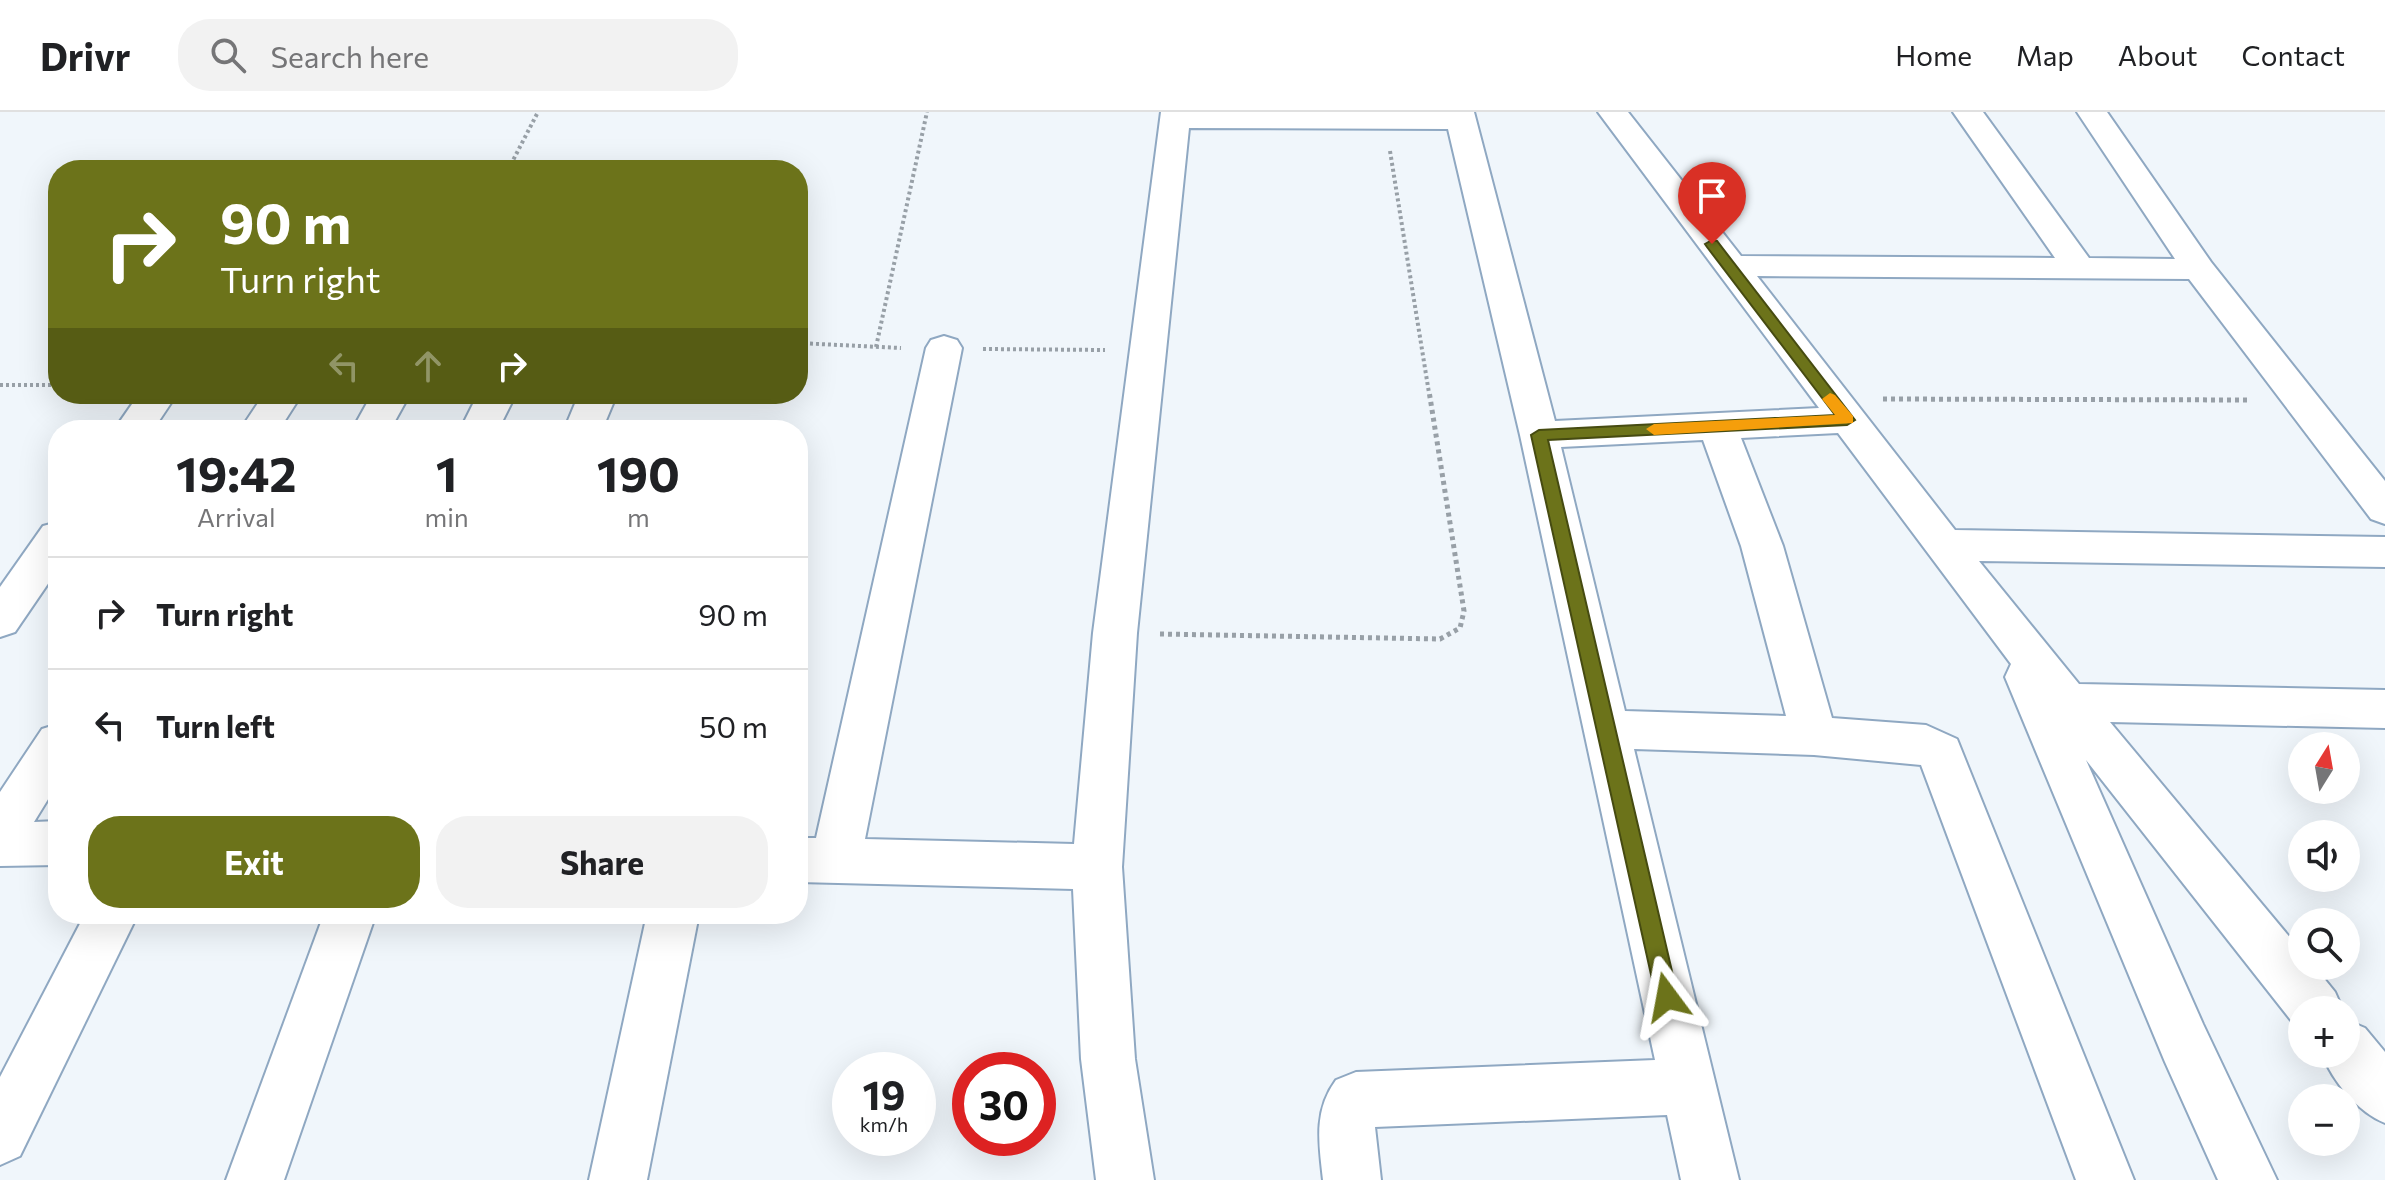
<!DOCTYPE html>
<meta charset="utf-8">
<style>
:root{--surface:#fff;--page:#f2f2f2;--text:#202124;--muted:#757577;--line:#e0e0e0;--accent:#6c731a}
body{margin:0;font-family:Commissioner,sans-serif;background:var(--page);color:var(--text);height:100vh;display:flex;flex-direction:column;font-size:30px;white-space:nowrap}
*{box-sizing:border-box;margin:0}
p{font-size:26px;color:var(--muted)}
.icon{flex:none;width:44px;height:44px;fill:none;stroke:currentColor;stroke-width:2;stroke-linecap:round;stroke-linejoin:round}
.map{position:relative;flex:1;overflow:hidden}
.drawer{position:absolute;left:48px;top:308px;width:760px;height:504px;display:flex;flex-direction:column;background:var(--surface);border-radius:32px;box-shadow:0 8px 32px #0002}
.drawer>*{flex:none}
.banner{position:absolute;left:48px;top:48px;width:760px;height:244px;border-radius:32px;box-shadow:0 8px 32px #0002;background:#6c731a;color:#fff;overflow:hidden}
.needle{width:52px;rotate:11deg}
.buttons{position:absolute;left:2288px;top:620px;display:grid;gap:16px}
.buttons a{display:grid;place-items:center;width:72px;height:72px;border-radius:50%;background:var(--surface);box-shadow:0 8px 32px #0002;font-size:40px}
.speed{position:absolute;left:832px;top:940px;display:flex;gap:16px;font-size:40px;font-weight:700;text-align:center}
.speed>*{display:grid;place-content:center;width:104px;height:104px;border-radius:50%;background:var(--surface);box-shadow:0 8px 32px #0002;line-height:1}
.speed small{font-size:20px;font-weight:400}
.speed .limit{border:12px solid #d22;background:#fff;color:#111}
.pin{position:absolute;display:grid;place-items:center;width:68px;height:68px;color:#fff;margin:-82px -34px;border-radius:50% 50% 50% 0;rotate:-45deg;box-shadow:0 0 8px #0007}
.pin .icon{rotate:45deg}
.me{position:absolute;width:88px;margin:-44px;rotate:347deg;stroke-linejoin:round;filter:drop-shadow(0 0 6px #0008)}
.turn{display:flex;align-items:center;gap:28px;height:168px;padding:0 40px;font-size:36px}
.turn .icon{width:104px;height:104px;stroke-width:2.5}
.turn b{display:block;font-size:56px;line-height:68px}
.lanes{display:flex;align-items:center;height:76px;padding:0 40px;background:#0003;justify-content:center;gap:40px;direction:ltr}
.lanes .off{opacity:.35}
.eta{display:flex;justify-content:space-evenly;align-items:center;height:136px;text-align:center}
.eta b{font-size:48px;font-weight:700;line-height:56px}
.action{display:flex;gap:16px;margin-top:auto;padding:16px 40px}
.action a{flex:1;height:92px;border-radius:32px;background:var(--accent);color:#fff;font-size:32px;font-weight:700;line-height:92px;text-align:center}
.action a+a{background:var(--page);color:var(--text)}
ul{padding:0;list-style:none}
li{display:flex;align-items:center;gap:24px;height:112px;padding:0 40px;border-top:2px solid var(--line)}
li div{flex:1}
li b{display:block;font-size:30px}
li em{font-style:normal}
header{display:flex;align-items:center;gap:48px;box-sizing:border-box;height:112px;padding:0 40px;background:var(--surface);border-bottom:2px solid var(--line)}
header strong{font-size:38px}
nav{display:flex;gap:44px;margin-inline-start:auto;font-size:28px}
.search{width:560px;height:72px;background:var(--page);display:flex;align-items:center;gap:20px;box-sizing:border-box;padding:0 28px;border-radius:32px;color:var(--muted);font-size:30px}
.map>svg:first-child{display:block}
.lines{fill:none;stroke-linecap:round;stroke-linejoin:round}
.minor-casing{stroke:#8fa8c2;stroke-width:4}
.path-far1{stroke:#98a0a7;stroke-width:4;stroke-dasharray:3 3;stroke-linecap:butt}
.path{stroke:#98a0a7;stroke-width:5;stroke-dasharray:4 4;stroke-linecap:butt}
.minor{fill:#fff;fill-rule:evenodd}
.route{fill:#6c731a;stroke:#464b11;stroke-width:2}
.slow{fill:#f59e0b}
</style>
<header>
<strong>Drivr</strong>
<div class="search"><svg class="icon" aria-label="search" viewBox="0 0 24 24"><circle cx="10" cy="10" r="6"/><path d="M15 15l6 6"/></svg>Search here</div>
<nav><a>Home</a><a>Map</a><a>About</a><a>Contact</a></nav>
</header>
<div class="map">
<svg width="2385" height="1068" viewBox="0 0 2385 1068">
<rect width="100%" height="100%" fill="#f0f6fb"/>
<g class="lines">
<defs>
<g id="minor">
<path d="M 1161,0 L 1474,0 L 1555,309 L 1819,296 L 1598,0 L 1628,0 L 1741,144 L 2055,146 L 1953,0 L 1983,0 L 2089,146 L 2175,147 L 2077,0 L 2107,0 L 2211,150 L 2385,369 L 2385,412 L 2371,407 L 2189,167 L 1757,164 L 1955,418 L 2385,425 L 2385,455 L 1979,449 L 2079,572 L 2385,578 L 2385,616 L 2110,610 L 2302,840 L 2302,854 L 2314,854 L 2335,880 L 2343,898 L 2302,898 L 2302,918 L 2297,916 L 2086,648 L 2203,912 L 2277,1068 L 2218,1068 L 2165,950 L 2005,565 L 2011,552 L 1838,321 L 1741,326 L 1783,434 L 1832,606 L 1926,613 L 1957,627 L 2134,1068 L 2076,1068 L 1921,653 L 1814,643 L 1634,637 L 1739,1068 L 1681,1068 L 1667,1003 L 1375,1015 L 1381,1068 L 1323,1068 C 1319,1032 1313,999 1336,968 L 1356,960 L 1655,948 L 1520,323 L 1448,17 L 1189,16 L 1137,521 L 1122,755 L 1135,947 L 1154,1068 L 1096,1068 L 1081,947 L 1073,777 L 798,770 L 798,726 L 816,726 L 926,236 L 931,228 L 944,224 L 957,228 L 962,236 L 865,727 L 1074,732 L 1093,521 ZM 1703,328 L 1741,434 L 1786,604 L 1625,599 L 1561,335 Z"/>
<path d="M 139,282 L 177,282 L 153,318 L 114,318 Z"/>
<path d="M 264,282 L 302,282 L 279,318 L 240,318 Z"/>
<path d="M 372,282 L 410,282 L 390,318 L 352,318 Z"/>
<path d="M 478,282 L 516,282 L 498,318 L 460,318 Z"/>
<path d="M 579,282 L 617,282 L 602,318 L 564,318 Z"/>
<path d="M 58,410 L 58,457 L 15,520 L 0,525 L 0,475 L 43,414 Z"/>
<path d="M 58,612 L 58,671 L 34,710 L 58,709 L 58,753 L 0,754 L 0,680 L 42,617 Z"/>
<path d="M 85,802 L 138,802 L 20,1044 L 0,1053 L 0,965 Z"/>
<path d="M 324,802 L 376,802 L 284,1068 L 226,1068 Z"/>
<path d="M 647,802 L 699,802 L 647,1068 L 589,1068 Z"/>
<path d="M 2346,908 L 2365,916 L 2385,940 L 2385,1011 C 2358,1000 2333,970 2322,942 L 2346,942 Z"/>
</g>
</defs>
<!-- minor casing -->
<use href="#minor" class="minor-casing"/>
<!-- path-far1 -->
<g class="path-far1">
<path d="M 1390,39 L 1429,281"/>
<path d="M 508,58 L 538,0"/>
<path d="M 798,231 L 901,236"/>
<path d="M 876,235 L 927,0"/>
<path d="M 983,237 L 1105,238"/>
<path d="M 0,273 L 58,273"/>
</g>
<!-- path -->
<g class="path">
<path d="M 1883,287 L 2249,288"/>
<path d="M 1160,522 L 1440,527 L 1460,516 L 1464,499 L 1429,279"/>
</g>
<!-- minor -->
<use href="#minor" class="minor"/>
</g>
<!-- route -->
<path class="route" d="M 1712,128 L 1717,129 L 1855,308 L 1847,313 L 1548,328 L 1678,885 L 1675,892 L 1667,895 L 1659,892 L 1656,885 L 1531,323 L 1539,318 L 1835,303 L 1707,135 L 1705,132 Z"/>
<!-- slow -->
<path class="slow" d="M 1830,281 L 1835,283 L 1853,304 L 1853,311 L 1654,323 L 1646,317 L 1654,312 L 1835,303 L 1822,287 Z"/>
</svg>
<div class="buttons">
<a><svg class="needle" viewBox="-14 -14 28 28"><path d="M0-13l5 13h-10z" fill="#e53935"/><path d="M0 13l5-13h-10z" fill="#757577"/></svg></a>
<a><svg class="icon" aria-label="sound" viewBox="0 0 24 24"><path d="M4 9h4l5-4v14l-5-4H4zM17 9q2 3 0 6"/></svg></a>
<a><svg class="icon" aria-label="search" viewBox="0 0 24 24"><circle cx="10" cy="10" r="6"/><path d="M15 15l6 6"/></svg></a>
<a>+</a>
<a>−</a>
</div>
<div class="speed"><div>19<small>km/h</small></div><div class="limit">30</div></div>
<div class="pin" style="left:1712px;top:132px;background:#d93025"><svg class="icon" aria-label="arrive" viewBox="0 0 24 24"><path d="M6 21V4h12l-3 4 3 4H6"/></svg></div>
<svg class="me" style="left:1667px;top:885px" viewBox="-20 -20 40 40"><path d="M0-17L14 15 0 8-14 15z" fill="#6c731a" stroke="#fff" stroke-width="4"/></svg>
<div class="banner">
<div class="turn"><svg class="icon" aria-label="right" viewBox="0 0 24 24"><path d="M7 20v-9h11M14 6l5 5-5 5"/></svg><div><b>90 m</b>Turn right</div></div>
<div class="lanes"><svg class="icon off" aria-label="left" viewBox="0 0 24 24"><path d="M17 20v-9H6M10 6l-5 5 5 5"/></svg><svg class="icon off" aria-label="ahead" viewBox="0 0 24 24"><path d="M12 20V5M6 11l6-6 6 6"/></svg><svg class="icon" aria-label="right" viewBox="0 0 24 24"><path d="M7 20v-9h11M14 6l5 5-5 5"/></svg></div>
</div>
<section class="drawer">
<div class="eta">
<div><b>19:42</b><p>Arrival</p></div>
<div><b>1</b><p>min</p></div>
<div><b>190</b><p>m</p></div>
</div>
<ul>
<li><svg class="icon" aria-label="right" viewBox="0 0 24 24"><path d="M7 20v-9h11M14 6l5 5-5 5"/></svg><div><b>Turn right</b></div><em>90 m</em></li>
<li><svg class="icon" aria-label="left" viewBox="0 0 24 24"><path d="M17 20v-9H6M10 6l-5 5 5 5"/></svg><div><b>Turn left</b></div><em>50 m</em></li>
</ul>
<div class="action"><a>Exit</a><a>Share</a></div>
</section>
</div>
